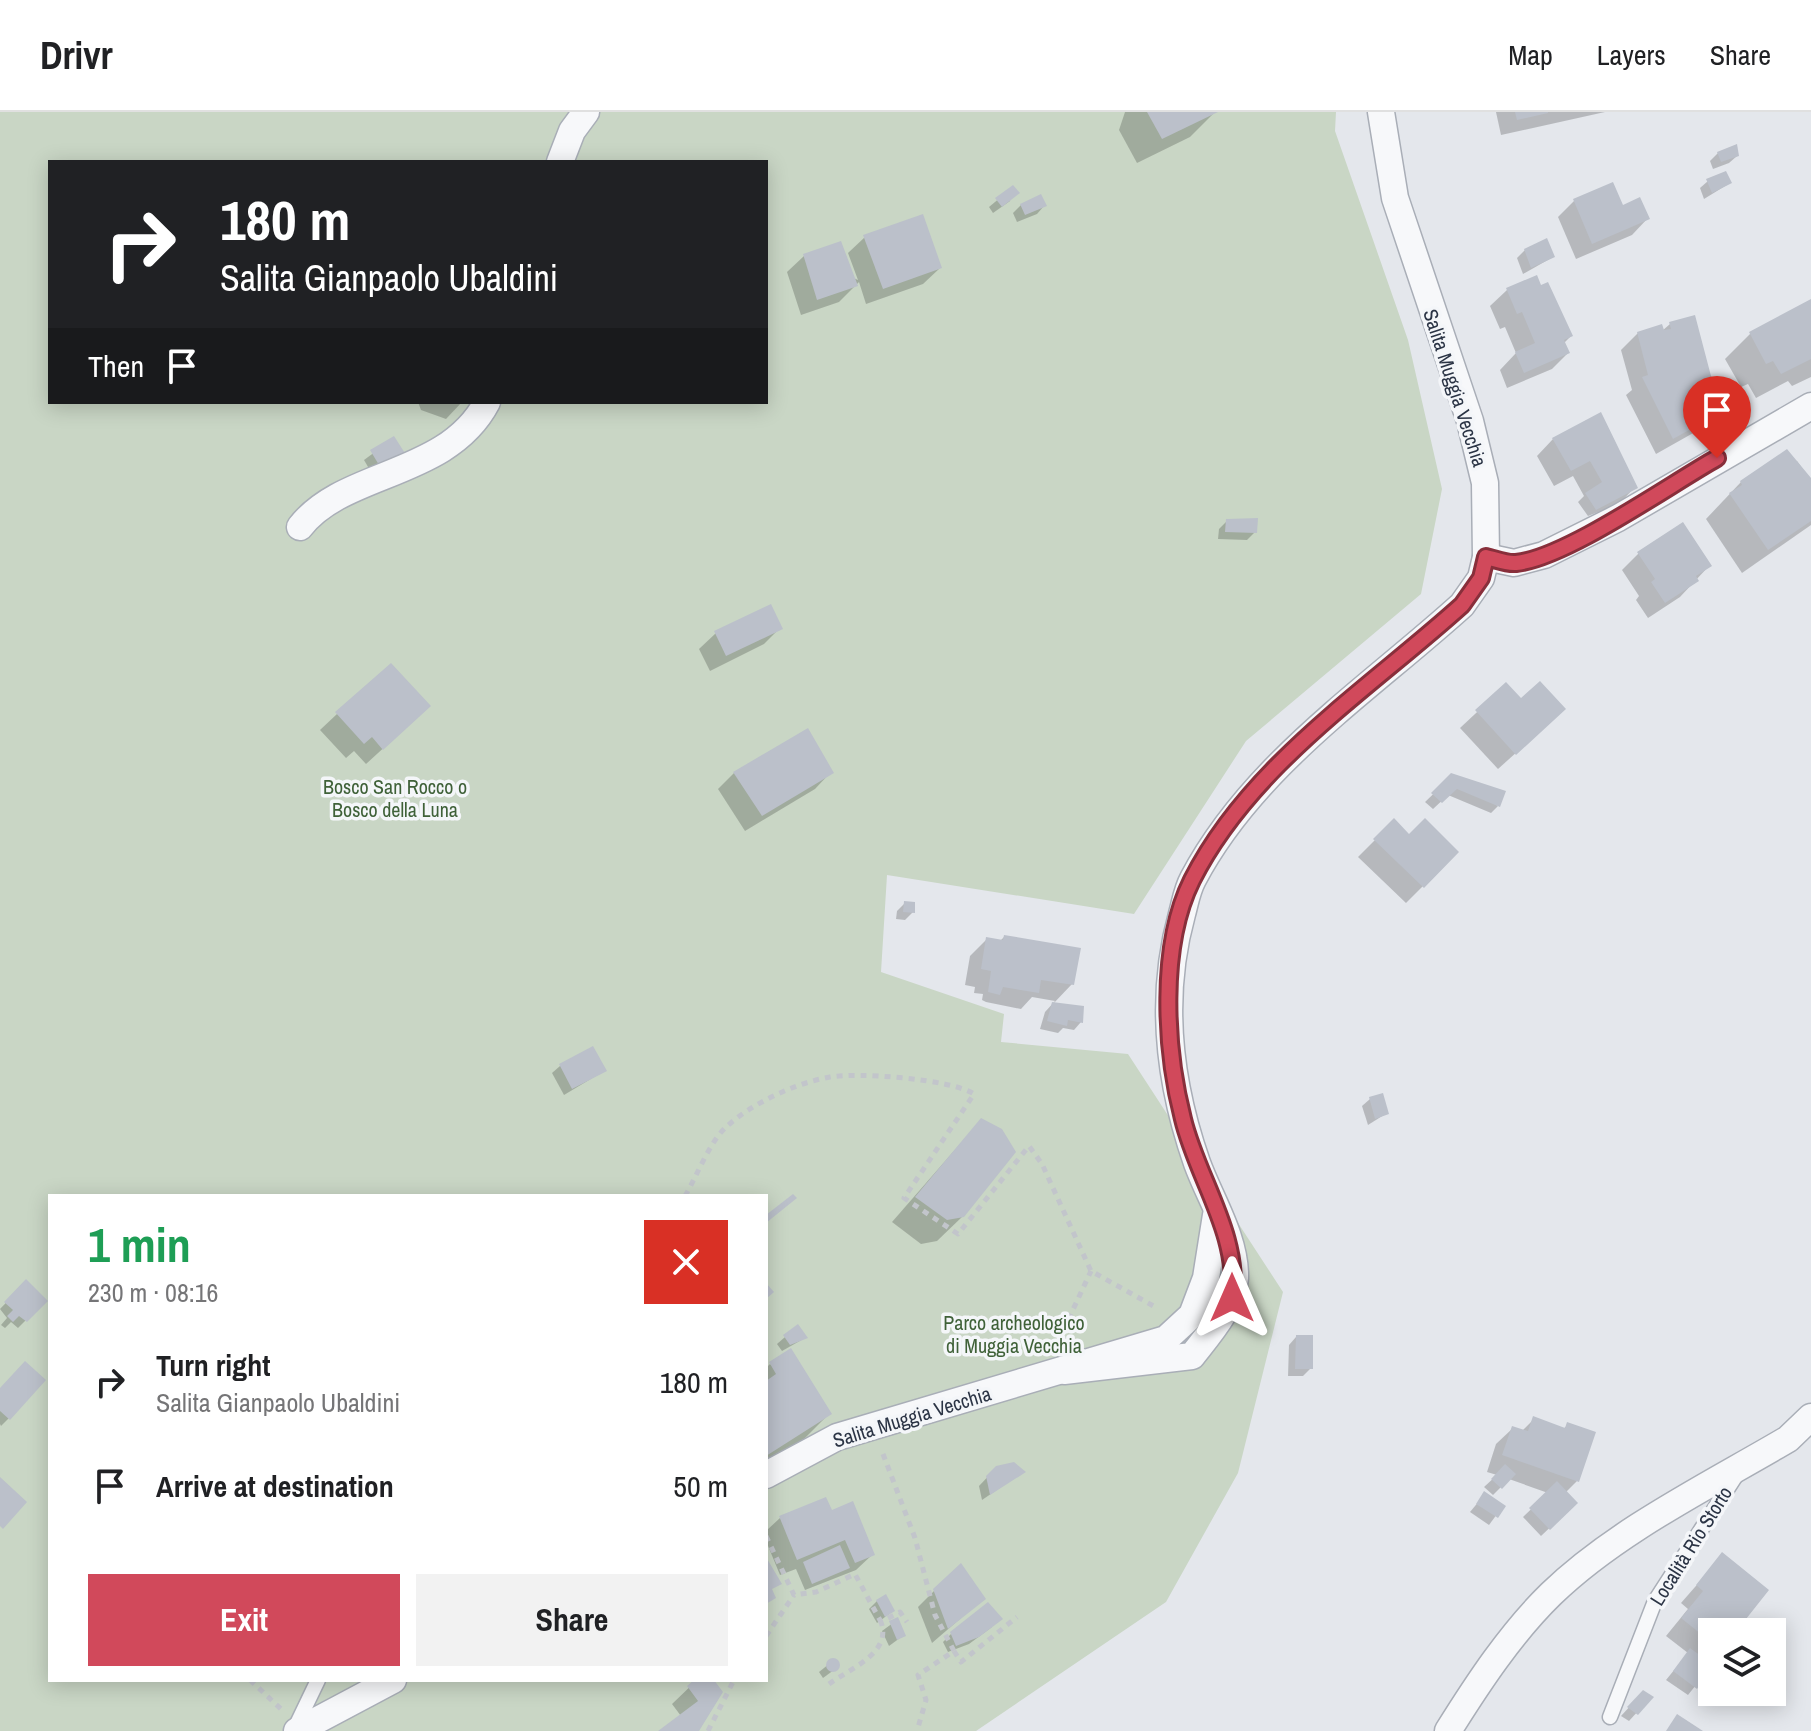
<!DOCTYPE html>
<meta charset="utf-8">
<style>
:root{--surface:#fff;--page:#f2f2f2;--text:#202124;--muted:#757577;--line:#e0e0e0;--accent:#d1495b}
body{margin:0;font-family:"Archivo Narrow",sans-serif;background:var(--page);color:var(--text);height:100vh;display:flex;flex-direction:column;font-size:30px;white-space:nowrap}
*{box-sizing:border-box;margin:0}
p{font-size:26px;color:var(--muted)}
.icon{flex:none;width:44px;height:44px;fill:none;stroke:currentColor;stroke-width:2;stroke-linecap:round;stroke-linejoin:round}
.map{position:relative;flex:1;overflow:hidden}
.details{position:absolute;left:48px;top:1082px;width:720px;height:488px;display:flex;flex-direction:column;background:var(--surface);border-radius:0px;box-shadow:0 4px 20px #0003}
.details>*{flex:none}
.top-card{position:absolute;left:48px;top:48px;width:720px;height:244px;border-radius:0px;box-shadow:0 4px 20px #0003;background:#202124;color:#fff;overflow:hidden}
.fabs{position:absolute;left:1698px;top:1506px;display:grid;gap:16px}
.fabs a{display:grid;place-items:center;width:88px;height:88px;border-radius:0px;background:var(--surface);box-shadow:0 4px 20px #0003;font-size:40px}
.pin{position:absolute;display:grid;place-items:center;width:68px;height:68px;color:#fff;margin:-82px -34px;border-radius:50% 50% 50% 0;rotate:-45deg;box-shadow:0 0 8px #0007}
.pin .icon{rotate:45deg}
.me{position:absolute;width:88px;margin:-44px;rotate:0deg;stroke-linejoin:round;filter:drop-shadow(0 0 6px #0008)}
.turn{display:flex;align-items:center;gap:28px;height:168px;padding:0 40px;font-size:36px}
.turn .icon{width:104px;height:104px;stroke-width:2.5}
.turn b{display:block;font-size:56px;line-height:68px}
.then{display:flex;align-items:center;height:76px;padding:0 40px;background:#0003;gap:16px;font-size:30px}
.round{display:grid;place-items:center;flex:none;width:84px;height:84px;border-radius:0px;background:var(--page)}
.summary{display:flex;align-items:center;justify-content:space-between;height:136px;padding:0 40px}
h1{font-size:48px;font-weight:700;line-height:60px;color:#1e9e55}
.button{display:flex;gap:16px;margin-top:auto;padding:16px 40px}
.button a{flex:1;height:92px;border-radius:0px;background:var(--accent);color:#fff;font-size:32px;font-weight:700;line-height:92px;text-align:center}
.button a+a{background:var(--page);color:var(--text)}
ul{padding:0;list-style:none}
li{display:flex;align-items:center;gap:24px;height:104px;padding:0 40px}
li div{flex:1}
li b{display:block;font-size:30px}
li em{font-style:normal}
header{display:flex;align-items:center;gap:48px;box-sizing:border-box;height:112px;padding:0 40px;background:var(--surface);border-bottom:2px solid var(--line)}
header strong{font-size:38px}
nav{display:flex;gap:44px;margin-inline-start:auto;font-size:28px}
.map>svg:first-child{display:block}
.green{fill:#c9d6c5;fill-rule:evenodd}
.shadow{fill:#0003}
.building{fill:#bbc0ca}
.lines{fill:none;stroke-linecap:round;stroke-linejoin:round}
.lane-casing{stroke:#a9aeb7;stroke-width:17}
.street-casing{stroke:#a9aeb7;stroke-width:29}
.path{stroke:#c2c5cb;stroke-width:5;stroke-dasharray:6 6;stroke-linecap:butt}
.lane{stroke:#f7f8fa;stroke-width:14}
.street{stroke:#f7f8fa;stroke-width:26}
.route-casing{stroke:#882f3b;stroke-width:20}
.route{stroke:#d1495b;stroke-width:14}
.labels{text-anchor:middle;stroke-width:7;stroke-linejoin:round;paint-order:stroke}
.street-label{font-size:20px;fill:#2b3445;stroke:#f4f6f9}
.park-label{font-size:20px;fill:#3f6138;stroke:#f4f6f9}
</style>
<header>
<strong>Drivr</strong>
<nav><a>Map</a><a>Layers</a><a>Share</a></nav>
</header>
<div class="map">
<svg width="1811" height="1619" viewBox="0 0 1811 1619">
<rect width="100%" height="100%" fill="#e4e7ec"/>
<!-- green -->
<path class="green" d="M 0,0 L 1336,0 L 1335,19 L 1408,228 L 1442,377 L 1421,482 L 1246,629 L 1134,802 L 887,763 L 881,860 L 1004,902 L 1001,930 L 1128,942 L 1283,1180 L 1238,1361 L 1166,1490 L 976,1619 L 0,1619 ZM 50,50 L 766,50 L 766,290 L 50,290 ZM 50,1084 L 766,1084 L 766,1568 L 50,1568 Z"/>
<!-- shadow -->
<g class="shadow">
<path d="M 1125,0 L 1215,0 L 1190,25 L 1137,51 L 1119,18 Z"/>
<path d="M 1496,0 L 1605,0 L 1501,23 Z"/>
<path d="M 1718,41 L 1737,44 L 1729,51 L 1713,57 L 1710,49 Z"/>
<path d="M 1708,69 L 1730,71 L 1704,87 L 1700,76 Z"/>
<path d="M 1013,75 L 1010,89 L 993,101 L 989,95 Z"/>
<path d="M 1574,89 L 1622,95 L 1648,106 L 1632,123 L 1576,147 L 1558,105 Z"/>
<path d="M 1021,93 L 1044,94 L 1037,102 L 1017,110 L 1013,101 Z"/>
<path d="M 865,125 L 940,156 L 923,172 L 866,192 L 859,170 L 839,190 L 801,203 L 787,160 L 804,144 L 858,168 L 848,141 Z"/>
<path d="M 1525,138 L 1553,145 L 1523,162 L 1517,146 Z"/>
<path d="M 1536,166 L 1571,224 L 1564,231 L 1568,241 L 1552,257 L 1507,276 L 1500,258 L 1516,241 L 1505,215 L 1500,217 L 1490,194 L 1507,178 Z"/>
<path d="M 1811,189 L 1811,265 L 1792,274 L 1788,269 L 1756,286 L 1748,272 L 1741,275 L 1725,247 L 1750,222 Z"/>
<path d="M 1670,212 L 1727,295 L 1711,311 L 1656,342 L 1626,283 L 1632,278 L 1621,238 L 1638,221 L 1662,219 Z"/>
<path d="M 418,290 L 462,290 L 446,307 L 421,298 Z"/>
<path d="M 394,326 L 374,365 L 364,348 Z"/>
<path d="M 1553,327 L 1635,375 L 1619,392 L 1588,404 L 1578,390 L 1584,384 L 1573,364 L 1554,374 L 1537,344 Z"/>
<path d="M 1791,348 L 1797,349 L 1811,369 L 1811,413 L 1742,461 L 1706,407 L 1741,370 Z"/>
<path d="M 1227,409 L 1255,420 L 1247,428 L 1218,427 L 1219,417 Z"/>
<path d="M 1682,412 L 1709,454 L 1680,485 L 1648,506 L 1636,488 L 1639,484 L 1622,458 L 1638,442 Z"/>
<path d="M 780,516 L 764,532 L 710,559 L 699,537 L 716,521 Z"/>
<path d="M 1506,573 L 1547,613 L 1498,657 L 1460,616 Z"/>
<path d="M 337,602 L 412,610 L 366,652 L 354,639 L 346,646 L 320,618 Z"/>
<path d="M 831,660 L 815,677 L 745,719 L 718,677 L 734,661 Z"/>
<path d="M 1452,664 L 1498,694 L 1491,701 L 1448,683 L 1433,697 L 1425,690 Z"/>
<path d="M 1394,709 L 1409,724 L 1457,740 L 1406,791 L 1358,745 Z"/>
<path d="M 905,791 L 913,800 L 905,808 L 896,807 L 897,799 Z"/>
<path d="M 1004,825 L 1072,872 L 1053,892 L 1081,910 L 1074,918 L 1063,916 L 1058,921 L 1040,917 L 1045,900 L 1055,889 L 1032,885 L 1021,897 L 986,890 L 982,888 L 983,882 L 974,881 L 975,875 L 965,873 L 970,844 L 987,827 L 999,830 Z"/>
<path d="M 560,954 L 604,959 L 564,983 L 552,961 Z"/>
<path d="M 1370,987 L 1387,1001 L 1368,1013 L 1362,994 Z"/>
<path d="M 981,1008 L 963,1104 L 937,1129 L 921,1132 L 892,1110 Z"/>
<path d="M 26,1170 L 45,1189 L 18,1216 L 11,1210 L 5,1216 L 1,1213 L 7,1206 L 0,1197 Z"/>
<path d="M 785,1225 L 805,1226 L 782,1239 L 777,1232 Z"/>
<path d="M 1296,1225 L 1311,1256 L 1303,1264 L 1288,1264 L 1289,1233 Z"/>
<path d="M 770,1252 L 829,1302 L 797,1334 L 766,1354 L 766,1256 Z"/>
<path d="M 0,1278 L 9,1306 L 1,1314 L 0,1312 Z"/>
<path d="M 1534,1307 L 1563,1317 L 1568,1313 L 1577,1369 L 1566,1380 L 1576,1391 L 1541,1424 L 1523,1405 L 1548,1381 L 1509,1367 L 1493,1383 L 1484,1375 L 1497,1363 L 1487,1360 L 1496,1332 L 1513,1316 L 1522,1319 Z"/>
<path d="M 997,1355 L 1023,1360 L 982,1388 L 979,1374 Z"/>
<path d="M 1485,1382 L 1503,1394 L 1489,1413 L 1470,1400 Z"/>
<path d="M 825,1387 L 831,1400 L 873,1442 L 856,1458 L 805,1478 L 796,1457 L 780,1463 L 766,1429 L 766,1419 L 780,1406 Z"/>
<path d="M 1723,1443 L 1748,1520 L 1712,1520 L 1712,1560 L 1708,1558 L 1688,1583 L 1666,1568 L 1688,1541 L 1666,1524 L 1688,1497 L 1681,1491 Z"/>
<path d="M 934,1479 L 983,1487 L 932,1531 L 918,1495 Z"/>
<path d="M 877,1489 L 893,1499 L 877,1511 L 869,1497 Z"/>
<path d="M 897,1508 L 904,1523 L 889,1534 L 882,1519 Z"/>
<path d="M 992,1515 L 969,1532 L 948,1540 L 943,1530 L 951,1522 Z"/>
<path d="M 834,1548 L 838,1555 L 823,1566 L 819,1560 Z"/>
<path d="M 697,1568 L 711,1568 L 697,1619 L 661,1619 L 681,1604 L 672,1592 Z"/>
<path d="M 1643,1580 L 1651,1585 L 1629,1609 L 1621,1604 Z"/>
</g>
<!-- building -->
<g class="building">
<path d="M 1147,0 L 1218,0 L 1162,27 Z"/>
<path d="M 1515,0 L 1548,0 L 1548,1 L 1517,8 Z"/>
<path d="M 1737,32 L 1739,44 L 1721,50 L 1717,40 Z"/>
<path d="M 1726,59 L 1732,71 L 1712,81 L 1706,67 Z"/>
<path d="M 1613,70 L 1623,93 L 1640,85 L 1650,107 L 1592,132 L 1573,87 Z"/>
<path d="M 1013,73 L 1020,81 L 1002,95 L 995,86 Z"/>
<path d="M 1041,82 L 1047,94 L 1025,103 L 1020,92 Z"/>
<path d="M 923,102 L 942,156 L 883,177 L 863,123 Z"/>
<path d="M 1547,126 L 1555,145 L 1531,156 L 1524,137 Z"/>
<path d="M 841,129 L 858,174 L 817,188 L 803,142 Z"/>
<path d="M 1537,163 L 1541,173 L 1548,170 L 1573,224 L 1564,228 L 1570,241 L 1524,261 L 1515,240 L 1535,231 L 1522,200 L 1517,202 L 1506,176 Z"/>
<path d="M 1811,187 L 1811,247 L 1781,262 L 1773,249 L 1766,252 L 1749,220 Z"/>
<path d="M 1695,203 L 1711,264 L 1730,295 L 1673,327 L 1642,265 L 1648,263 L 1637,220 L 1662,212 L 1664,218 L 1671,217 L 1669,210 Z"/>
<path d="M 1601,300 L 1638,376 L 1596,398 L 1585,381 L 1602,370 L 1590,349 L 1571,359 L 1552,326 Z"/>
<path d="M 394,324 L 408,346 L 382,358 L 370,338 Z"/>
<path d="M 1787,337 L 1811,366 L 1811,409 L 1768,438 L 1729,381 L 1742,373 L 1740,369 Z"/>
<path d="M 1258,406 L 1257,421 L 1225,420 L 1226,407 Z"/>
<path d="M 1683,410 L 1712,454 L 1696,464 L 1699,469 L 1665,491 L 1651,470 L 1655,467 L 1637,440 Z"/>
<path d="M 771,492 L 783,517 L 726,544 L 714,519 Z"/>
<path d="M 391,551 L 431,594 L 383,638 L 372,625 L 364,632 L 335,600 Z"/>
<path d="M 1540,569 L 1566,597 L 1516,643 L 1475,598 L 1506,570 L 1521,586 Z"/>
<path d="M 808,616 L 834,661 L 762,704 L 733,660 Z"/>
<path d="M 1451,661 L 1506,679 L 1500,695 L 1457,677 L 1442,691 L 1431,681 Z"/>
<path d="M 1394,706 L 1409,722 L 1425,706 L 1459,740 L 1424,776 L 1373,727 Z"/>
<path d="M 904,789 L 915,790 L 915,801 L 903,800 Z"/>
<path d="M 1004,823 L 1081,836 L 1074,873 L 1041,868 L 1039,881 L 1003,875 L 1000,883 L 988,880 L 991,859 L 981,857 L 986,825 L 1003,828 Z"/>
<path d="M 1052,890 L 1084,894 L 1083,911 L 1068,908 L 1067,914 L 1047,909 Z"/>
<path d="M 593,934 L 607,959 L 572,977 L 559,952 Z"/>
<path d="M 1383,981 L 1389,1002 L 1375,1007 L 1369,985 Z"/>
<path d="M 981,1006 L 1002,1017 L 1016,1040 L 964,1105 L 947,1108 L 915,1085 Z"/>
<path d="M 793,1082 L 797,1086 L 766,1111 L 766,1103 Z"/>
<path d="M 1216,1165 L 1217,1195 L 1198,1225 L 1173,1241 Z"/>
<path d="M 26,1167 L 48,1189 L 27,1210 L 19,1204 L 13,1210 L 7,1204 L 13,1198 L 4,1190 Z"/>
<path d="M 766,1171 L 774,1180 L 766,1187 Z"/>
<path d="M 798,1212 L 808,1226 L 790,1233 L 783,1223 Z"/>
<path d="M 1296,1223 L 1313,1223 L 1313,1257 L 1295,1257 Z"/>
<path d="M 791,1236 L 832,1302 L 766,1344 L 766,1269 L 776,1262 L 769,1250 Z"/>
<path d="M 25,1249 L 46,1268 L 10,1308 L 0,1299 L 0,1276 Z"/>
<path d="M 1533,1304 L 1565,1316 L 1567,1310 L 1596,1320 L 1579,1370 L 1502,1343 L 1512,1314 L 1528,1319 Z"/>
<path d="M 1014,1350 L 1026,1360 L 990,1383 L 986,1364 L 996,1354 Z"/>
<path d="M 1505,1352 L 1516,1362 L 1502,1377 L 1491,1367 Z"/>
<path d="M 0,1365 L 27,1390 L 3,1417 L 0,1414 Z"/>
<path d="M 1557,1369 L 1578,1391 L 1550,1418 L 1529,1396 Z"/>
<path d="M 1484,1379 L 1506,1394 L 1498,1406 L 1476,1392 Z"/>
<path d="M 826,1385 L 832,1398 L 853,1389 L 875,1443 L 855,1451 L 845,1428 L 797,1448 L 779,1404 Z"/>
<path d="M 840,1433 L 850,1456 L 812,1472 L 803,1450 Z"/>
<path d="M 1722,1440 L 1769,1478 L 1746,1507 L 1755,1514 L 1750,1520 L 1712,1520 L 1712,1531 L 1681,1506 L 1703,1479 L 1696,1473 Z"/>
<path d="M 766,1445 L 782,1472 L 772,1477 L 776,1486 L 766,1492 Z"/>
<path d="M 961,1451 L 986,1487 L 948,1517 L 933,1477 Z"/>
<path d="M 886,1482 L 895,1499 L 885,1505 L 876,1488 Z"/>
<path d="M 988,1490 L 1003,1507 L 979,1525 L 956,1534 L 950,1520 Z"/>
<path d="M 898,1505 L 906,1524 L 897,1528 L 889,1509 Z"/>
<path d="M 1690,1536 L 1712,1552 L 1697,1577 L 1673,1559 Z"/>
<circle cx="833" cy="1553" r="7"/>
<path d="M 694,1568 L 714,1568 L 723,1580 L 699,1619 L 658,1619 L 698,1589 L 687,1574 Z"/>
<path d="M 1643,1578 L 1654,1585 L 1638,1603 L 1627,1595 Z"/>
<path d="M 1677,1602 L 1703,1619 L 1666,1619 Z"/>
</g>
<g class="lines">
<defs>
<g id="lane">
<path d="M 1610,1605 L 1655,1489 L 1737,1362"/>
<path d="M 294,1618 L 318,1568"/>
</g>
<g id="street">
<path d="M 560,50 L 572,19 L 586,0"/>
<path d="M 300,415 C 344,358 447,366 487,290"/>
<path d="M 1486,445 L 1514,451 L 1544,443 L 1618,406 L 1811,294"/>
<path d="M 1064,1259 L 1192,1244 C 1210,1221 1233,1196 1235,1166 C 1236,1126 1210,1087 1197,1051 C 1169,971 1159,885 1182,802 C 1185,791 1187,778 1193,767 C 1253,653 1368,578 1462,493 L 1481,466 L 1486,445 L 1485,371 L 1470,309 L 1395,86 L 1381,0"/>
<path d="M 766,1363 L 837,1325 L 1166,1227 L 1192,1203 L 1206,1166 L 1216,1103"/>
<path d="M 297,1619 L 393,1568"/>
<path d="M 1448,1619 C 1478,1571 1511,1521 1551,1482 C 1616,1419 1710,1373 1788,1327 L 1811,1305"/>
</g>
</defs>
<!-- lane casing -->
<use href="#lane" class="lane-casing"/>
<!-- street casing -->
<use href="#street" class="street-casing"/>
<!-- path -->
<g class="path">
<path d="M 685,1084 C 697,1064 709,1031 726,1015 C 751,992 795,971 830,965 C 858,960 951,967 974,982 L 904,1086 L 958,1122 L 1029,1034 L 1042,1052 L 1091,1159 L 1157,1196"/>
<path d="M 1063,1230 L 1063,1219 L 1091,1159"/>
<path d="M 883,1342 L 915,1426 L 935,1503 L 954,1539 L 918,1563 L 926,1588 L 917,1619"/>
<path d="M 766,1424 L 794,1483 L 816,1480 L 855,1462 L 881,1510"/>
<path d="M 766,1524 L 794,1483"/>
<path d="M 954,1539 L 961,1550 L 1017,1505"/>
<path d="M 250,1568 L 281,1597"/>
<path d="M 829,1572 C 851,1556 892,1541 881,1510 L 900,1500 L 907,1510"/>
<path d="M 708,1619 L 734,1568"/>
</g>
<!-- lane -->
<use href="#lane" class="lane"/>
<!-- street -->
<use href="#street" class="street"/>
</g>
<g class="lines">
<defs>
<path id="route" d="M 1232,1186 C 1240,1123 1197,1066 1183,1007 C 1165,937 1159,834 1192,768 C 1250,653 1369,577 1462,493 L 1481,466 L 1486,445 C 1495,447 1507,452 1516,451 C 1566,446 1669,373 1717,346"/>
</defs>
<!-- route casing -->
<use href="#route" class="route-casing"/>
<!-- route -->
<use href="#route" class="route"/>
</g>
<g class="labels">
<!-- street labels -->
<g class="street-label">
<text transform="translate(1455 276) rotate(72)" y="7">Salita Muggia Vecchia</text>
<text transform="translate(912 1305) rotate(-17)" y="7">Salita Muggia Vecchia</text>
<text transform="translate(1691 1434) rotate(-58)" y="7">Località Rio Storto</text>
</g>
<!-- park labels -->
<g class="park-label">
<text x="395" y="682">Bosco San Rocco o<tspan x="395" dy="23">Bosco della Luna</tspan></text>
<text x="1014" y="1218">Parco archeologico<tspan x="1014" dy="23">di Muggia Vecchia</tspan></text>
</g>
</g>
</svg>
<div class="fabs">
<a><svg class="icon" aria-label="layers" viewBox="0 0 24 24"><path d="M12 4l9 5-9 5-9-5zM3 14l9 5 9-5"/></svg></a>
</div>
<div class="pin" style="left:1717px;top:346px;background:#d93025"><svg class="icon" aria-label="arrive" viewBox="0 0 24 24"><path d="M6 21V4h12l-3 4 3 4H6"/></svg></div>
<svg class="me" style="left:1232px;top:1186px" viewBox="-20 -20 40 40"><path d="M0-17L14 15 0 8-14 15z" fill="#d1495b" stroke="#fff" stroke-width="4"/></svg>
<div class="top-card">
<div class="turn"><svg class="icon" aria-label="right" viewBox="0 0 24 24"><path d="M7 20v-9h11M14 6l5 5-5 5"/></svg><div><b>180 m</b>Salita Gianpaolo Ubaldini</div></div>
<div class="then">Then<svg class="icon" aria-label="arrive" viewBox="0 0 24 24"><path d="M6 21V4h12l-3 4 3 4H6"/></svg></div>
</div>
<section class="details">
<div class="summary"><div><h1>1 min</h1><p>230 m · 08:16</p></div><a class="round" style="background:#d93025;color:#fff"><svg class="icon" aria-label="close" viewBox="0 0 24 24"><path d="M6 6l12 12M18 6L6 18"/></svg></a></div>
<ul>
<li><svg class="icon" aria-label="right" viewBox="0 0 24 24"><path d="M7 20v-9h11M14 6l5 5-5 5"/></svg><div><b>Turn right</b><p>Salita Gianpaolo Ubaldini</p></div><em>180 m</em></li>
<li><svg class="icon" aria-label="arrive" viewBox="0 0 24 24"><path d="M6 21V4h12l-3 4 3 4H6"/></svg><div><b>Arrive at destination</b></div><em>50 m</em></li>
</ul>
<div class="button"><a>Exit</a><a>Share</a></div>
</section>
</div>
